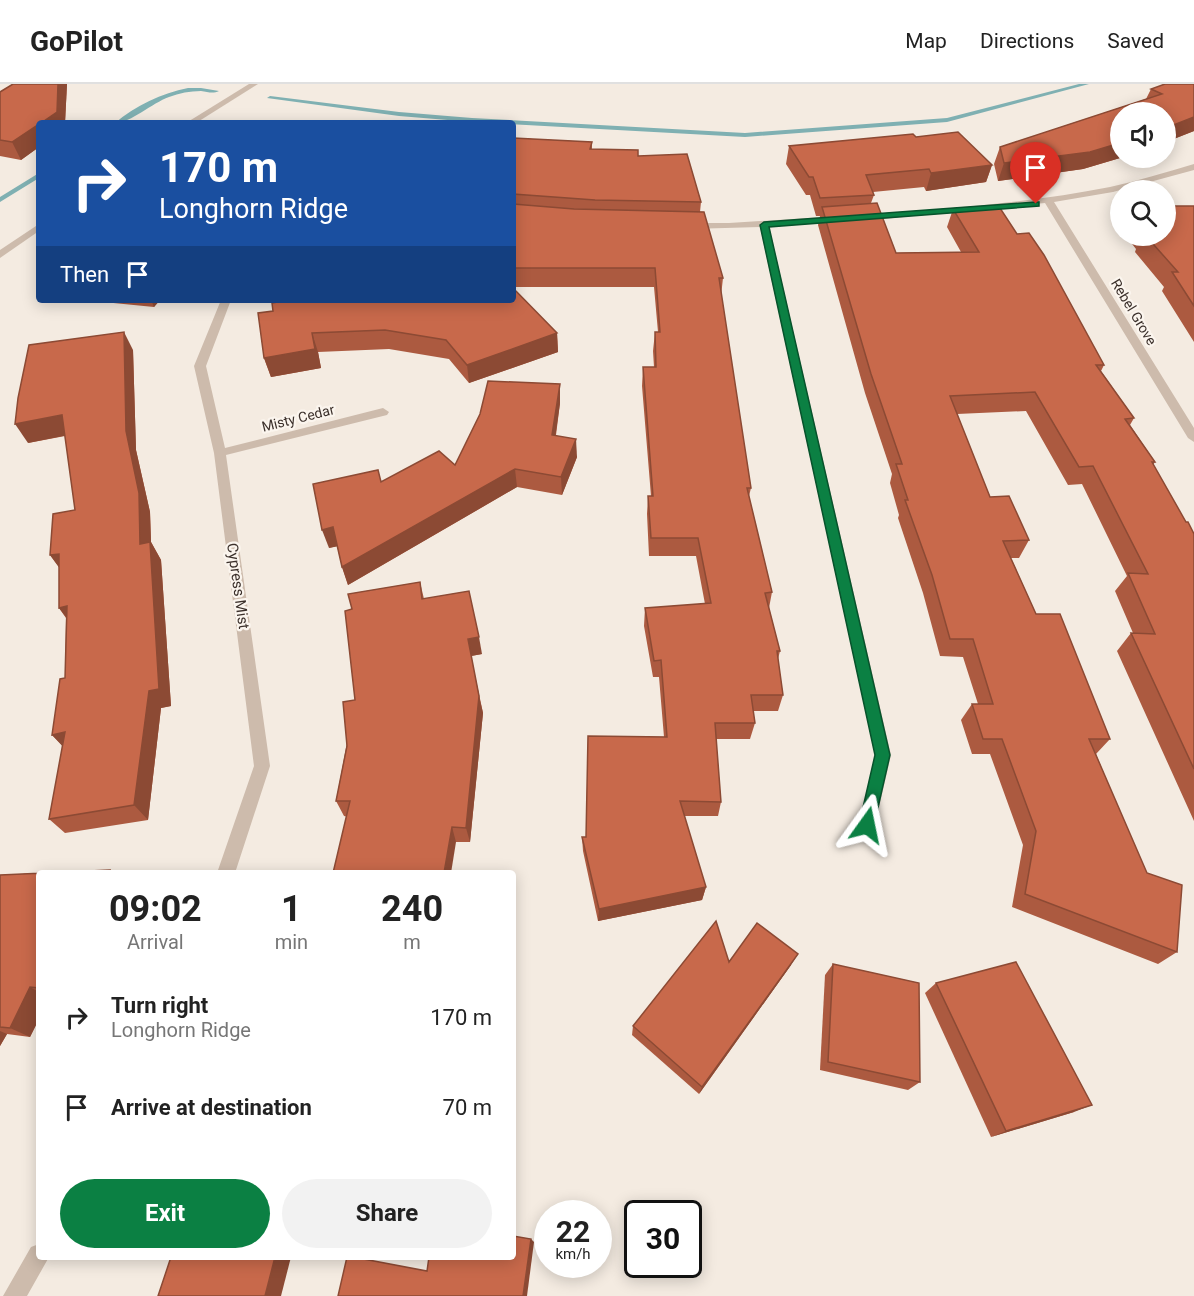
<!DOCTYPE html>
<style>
:root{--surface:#fff;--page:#f2f2f2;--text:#222;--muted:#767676;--line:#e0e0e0;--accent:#0b8043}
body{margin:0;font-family:Roboto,sans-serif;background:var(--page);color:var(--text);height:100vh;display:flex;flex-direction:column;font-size:22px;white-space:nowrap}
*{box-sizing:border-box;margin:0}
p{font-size:20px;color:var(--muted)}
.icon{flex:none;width:33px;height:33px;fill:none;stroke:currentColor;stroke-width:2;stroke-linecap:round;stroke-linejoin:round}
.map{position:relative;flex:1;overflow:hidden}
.side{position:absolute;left:36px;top:786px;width:480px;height:390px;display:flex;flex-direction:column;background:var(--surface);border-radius:6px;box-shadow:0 3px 15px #0003}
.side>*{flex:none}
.hud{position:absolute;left:36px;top:36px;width:480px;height:183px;border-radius:6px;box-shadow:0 3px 15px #0003;background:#1a4fa0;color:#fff;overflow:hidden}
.controls{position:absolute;left:1110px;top:18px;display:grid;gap:12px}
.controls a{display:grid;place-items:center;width:66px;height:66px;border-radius:50%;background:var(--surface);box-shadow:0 3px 15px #0003;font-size:30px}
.speed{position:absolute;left:534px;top:1116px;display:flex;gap:12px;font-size:30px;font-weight:700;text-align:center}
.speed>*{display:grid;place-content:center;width:78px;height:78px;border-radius:50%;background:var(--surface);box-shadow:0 3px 15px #0003;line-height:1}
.speed small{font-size:15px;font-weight:400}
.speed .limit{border:3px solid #111;border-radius:9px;background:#fff;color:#111}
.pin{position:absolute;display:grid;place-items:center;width:51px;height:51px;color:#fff;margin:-62px -26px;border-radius:50% 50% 50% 0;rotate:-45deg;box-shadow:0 0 6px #0007}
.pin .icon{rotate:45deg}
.me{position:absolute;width:66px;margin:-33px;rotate:12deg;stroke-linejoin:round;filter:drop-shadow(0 0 4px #0008)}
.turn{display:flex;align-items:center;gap:21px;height:126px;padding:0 24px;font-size:27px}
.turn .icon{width:78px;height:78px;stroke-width:2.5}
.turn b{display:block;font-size:42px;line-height:51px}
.then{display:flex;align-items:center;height:57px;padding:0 24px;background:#0003;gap:12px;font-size:22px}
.eta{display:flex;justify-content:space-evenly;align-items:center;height:102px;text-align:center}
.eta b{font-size:36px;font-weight:700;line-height:42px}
.primary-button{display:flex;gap:12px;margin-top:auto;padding:12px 24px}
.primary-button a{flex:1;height:69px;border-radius:36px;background:var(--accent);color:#fff;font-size:24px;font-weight:700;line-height:69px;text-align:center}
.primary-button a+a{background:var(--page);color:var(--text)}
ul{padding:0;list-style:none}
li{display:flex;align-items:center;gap:18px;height:90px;padding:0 24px}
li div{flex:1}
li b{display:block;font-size:22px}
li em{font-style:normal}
header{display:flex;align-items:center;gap:36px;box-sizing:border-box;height:84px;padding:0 30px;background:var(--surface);border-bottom:2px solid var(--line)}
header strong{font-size:28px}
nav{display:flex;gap:33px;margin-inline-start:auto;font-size:21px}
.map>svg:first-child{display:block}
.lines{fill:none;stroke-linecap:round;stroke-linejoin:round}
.stream{fill:#7fb0b2;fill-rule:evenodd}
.minor{fill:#cdbbac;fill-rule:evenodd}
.wall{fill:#ac5a40}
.shaded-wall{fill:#8c4a34}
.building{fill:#c8694b;stroke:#8c4a34;stroke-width:1.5}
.route{fill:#0b8043;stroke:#07532c;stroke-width:1.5}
.labels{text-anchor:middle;stroke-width:4.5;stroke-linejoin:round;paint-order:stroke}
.far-street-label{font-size:14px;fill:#3b302b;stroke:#fbf5ee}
.street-label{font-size:15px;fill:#3b302b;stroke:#fbf5ee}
</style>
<header>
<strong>GoPilot</strong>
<nav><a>Map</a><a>Directions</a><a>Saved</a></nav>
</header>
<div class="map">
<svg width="1194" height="1212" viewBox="0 0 1194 1212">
<rect width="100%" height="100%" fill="#f4ebe1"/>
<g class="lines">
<!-- stream -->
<g class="stream">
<path d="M 1079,0 L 1089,0 L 947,38 L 745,53 L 472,38 L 399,32 L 267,14 L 270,12 L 399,28 L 472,34 L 745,49 L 947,34 Z"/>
<path d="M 188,4 L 201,4 L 219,7 C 213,10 208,8 201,7 C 190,7 179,9 169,13 C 152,19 131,39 115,39 C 135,22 162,9 188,4 Z"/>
<path d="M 39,89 L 39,94 L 0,118 L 0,113 Z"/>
</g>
<!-- minor -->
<g class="minor">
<path d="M 249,0 L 258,0 L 196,39 L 186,39 Z"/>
<path d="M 1194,80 L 1194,86 L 1113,108 L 1054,118 L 1194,344 L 1194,358 L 1188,354 L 1045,119 L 863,137 L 858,134 L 863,131 C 946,125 1028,119 1110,103 C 1138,97 1166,88 1194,80 Z"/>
<path d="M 839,132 L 842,133 L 842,137 L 769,142 L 891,671 L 875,741 L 873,746 L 867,749 L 861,746 L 859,741 L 875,671 L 760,143 L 690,145 L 685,142 L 690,139 L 729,139 Z"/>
<path d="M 39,140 L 39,147 L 0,174 L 0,166 Z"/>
<path d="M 221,216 L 231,216 L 206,282 L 225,364 L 383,324 L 389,328 L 387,331 L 226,371 L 270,682 L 235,789 L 217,789 L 254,682 L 214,369 L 194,282 Z"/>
<path d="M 39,1160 L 39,1173 L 49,1173 L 27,1212 L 3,1212 L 31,1163 Z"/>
</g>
</g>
<!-- wall -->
<g class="wall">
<path d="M 13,0 L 67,0 L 65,39 L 39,39 L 39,63 L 21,76 L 0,72 L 0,8 Z"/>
<path d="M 1194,0 L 1194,47 L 1166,58 L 1120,28 L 1120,74 L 1083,85 L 998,97 L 994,80 L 1000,63 L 1146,15 L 1151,5 Z"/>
<path d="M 916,53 L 992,81 L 986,98 L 926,107 L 924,103 L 873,108 L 874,111 L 871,119 L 896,169 L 961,168 L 947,143 L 953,125 L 1104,281 L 1101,287 L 1134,334 L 1130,341 L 1155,378 L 1153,381 L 1186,438 L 1194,450 L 1194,737 L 1117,567 L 1131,549 L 1133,549 L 1115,507 L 1127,492 L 1082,400 L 1068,401 L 1026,327 L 957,330 L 990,413 L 1029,456 L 1019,474 L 1011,474 L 1036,530 L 1110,655 L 1096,670 L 1177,868 L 1158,880 L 1012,823 L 1023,761 L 990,670 L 972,670 L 961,636 L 972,620 L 978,620 L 963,573 L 940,572 L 923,509 L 898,434 L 899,431 L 890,399 L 892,390 L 865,309 L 818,141 L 820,132 L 816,132 L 810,111 L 806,111 L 786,80 L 789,62 Z"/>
<path d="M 513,54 L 592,58 L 592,65 L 638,72 L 701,118 L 700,128 L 723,194 L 721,212 L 751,404 L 749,412 L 772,508 L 769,524 L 780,567 L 778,575 L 783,611 L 778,627 L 753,627 L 755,639 L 750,655 L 716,655 L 721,718 L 718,732 L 684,732 L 706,803 L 702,816 L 598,837 L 583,767 L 582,753 L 586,753 L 664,653 L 659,593 L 653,593 L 644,542 L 645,524 L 705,520 L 696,472 L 649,472 L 647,430 L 648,412 L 651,412 L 642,302 L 643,283 L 654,283 L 653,267 L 655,248 L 658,248 L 654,203 L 516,203 L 516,200 L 513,200 Z"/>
<path d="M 1194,122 L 1194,258 L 1162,207 L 1164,203 L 1135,168 L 1136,165 L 1126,152 L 1166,152 Z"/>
<path d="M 83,216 L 160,216 L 154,223 Z"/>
<path d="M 273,227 L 557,249 L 558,268 L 469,299 L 449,275 L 389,265 L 318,268 L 321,284 L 271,293 L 264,274 Z"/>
<path d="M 133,266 L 136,366 L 150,428 L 151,458 L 161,476 L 171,622 L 161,624 L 148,736 L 65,749 L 49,735 L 63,662 L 52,651 L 65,594 L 66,534 L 59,524 L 59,483 L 50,471 L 75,426 L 65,352 L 28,359 Z"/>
<path d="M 560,319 L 556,351 L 577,373 L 562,411 L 517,403 L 348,501 L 342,483 L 337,462 L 329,464 L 381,398 L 455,381 Z"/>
<path d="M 420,498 L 424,515 L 482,570 L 471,572 L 483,629 L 470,758 L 456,758 L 344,732 L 336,717 L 355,616 L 352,525 Z"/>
<path d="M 39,789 L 39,935 L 30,953 L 7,950 L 0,962 L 0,791 Z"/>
<path d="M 729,878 L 791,881 L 699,1010 L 632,951 L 633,942 Z"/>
<path d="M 833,880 L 920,998 L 908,1006 L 820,986 L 825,891 Z"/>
<path d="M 936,899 L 1074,1028 L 991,1053 L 925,909 Z"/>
</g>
<!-- shaded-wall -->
<g class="shaded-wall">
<path d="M 58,0 L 67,0 L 65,39 L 41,39 Z"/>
<path d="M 1194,33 L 1194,47 L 1166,58 L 1166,44 Z"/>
<path d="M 39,40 L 39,63 L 21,76 L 12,58 Z"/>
<path d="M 1120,59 L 1120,74 L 1083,85 L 998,97 L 1004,79 Z"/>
<path d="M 992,81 L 986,98 L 926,107 L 931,89 Z"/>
<path d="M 151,216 L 160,216 L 154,223 Z"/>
<path d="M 124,248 L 133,266 L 136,366 L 150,428 L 151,458 L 161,476 L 171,622 L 161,624 L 148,736 L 134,721 L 140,460 L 126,347 Z"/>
<path d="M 312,249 L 318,268 L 321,284 L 271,293 L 264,274 Z"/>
<path d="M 557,249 L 558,268 L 469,299 L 467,281 Z"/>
<path d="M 560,300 L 560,319 L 553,369 L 552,351 Z"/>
<path d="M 62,331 L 73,350 L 28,359 L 15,340 Z"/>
<path d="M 576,355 L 577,373 L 562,411 L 561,393 Z"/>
<path d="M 515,385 L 517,403 L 348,501 L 342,483 Z"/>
<path d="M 333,443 L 339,462 L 329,464 L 322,446 Z"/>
<path d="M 59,470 L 63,489 L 50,471 Z"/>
<path d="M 67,522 L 72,541 L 59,524 Z"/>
<path d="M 479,553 L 482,570 L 471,572 L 468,555 Z"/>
<path d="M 479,612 L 483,629 L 470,758 L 466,744 Z"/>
<path d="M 65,648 L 67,667 L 52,651 Z"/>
<path d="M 452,743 L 456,758 L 451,789 L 444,789 Z"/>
<path d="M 706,803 L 702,816 L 598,837 L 599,825 Z"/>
<path d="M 798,870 L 791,881 L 699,1010 L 702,1003 Z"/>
<path d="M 30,903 L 39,908 L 39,935 L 30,953 L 10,944 Z"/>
<path d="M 0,947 L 7,950 L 0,962 Z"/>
<path d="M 1092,1021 L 1074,1028 L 991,1053 L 1006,1047 Z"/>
<path d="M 531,1155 L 534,1158 L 527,1212 L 523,1212 Z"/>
<path d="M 275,1173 L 291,1173 L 281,1212 L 265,1212 Z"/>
</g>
<!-- building -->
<g class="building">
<path d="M 13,0 L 58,0 L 57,28 L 41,39 L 39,39 L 39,40 L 12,58 L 0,56 L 0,8 Z"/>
<path d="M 1165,0 L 1194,0 L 1194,33 L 1166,44 L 1166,28 L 1120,28 L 1120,59 L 1090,68 L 1004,79 L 1000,63 L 1162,10 L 1151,5 Z"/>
<path d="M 958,48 L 992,81 L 931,89 L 929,85 L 866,91 L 874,111 L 820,114 L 813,93 L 809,93 L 789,62 L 913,50 L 916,53 Z"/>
<path d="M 513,54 L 592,58 L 590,65 L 638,66 L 638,72 L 687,70 L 701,118 L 595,116 L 513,110 Z"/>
<path d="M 877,119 L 896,169 L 979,168 L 953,125 L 1000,124 L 1017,150 L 1029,149 L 1044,171 L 1104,281 L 1096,281 L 1134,334 L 1125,335 L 1155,378 L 1152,378 L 1186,438 L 1188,438 L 1194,450 L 1194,685 L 1131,549 L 1155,550 L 1128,489 L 1148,490 L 1093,382 L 1079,383 L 1035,308 L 950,312 L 990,413 L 1009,412 L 1029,456 L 1003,457 L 1036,530 L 1060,530 L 1110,655 L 1089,655 L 1147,789 L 1182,801 L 1177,868 L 1025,810 L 1036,747 L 1002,655 L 983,655 L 972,620 L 993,620 L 973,555 L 950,555 L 932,491 L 905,416 L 908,416 L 896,380 L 902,380 L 871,290 L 822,123 Z"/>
<path d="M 513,120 L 574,125 L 704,128 L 723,194 L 719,194 L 751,404 L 747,404 L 772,508 L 765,509 L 780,567 L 777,567 L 783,611 L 751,611 L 755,639 L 715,639 L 721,718 L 680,717 L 706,803 L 599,825 L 582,753 L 586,753 L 588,652 L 667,653 L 661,576 L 654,577 L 645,524 L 711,519 L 698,454 L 651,454 L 648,412 L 653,412 L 643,283 L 656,283 L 655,248 L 660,248 L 655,184 L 514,184 L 514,182 L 513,182 Z"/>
<path d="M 1166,122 L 1194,122 L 1194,222 L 1172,188 L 1178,188 L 1146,152 L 1166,152 Z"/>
<path d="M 513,204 L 557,249 L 467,281 L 446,256 L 385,246 L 312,249 L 315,265 L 264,274 L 258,229 L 273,227 L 272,219 L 289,216 L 513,216 Z"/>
<path d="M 124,248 L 126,347 L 139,409 L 140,460 L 150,458 L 159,605 L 149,607 L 134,721 L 49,735 L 65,648 L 52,651 L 60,595 L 65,594 L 67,522 L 59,524 L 59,470 L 50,471 L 53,430 L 75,426 L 62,331 L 15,340 L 18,314 L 29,261 Z"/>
<path d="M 488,297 L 560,300 L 552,351 L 576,355 L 561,393 L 515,385 L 342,483 L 333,443 L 322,446 L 313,400 L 378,386 L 381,398 L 439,367 L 455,381 L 480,330 Z"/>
<path d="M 420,498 L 422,515 L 469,507 L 479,553 L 468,555 L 479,612 L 466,744 L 452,743 L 444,789 L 333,789 L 350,717 L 336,717 L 347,662 L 343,618 L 355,616 L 345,527 L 352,525 L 348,510 Z"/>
<path d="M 110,786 L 109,789 L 39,789 L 39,904 L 30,903 L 10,944 L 0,943 L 0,791 Z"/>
<path d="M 716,837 L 729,878 L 757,839 L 798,870 L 702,1003 L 633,942 Z"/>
<path d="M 1016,878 L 1092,1021 L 1006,1047 L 936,899 Z"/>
<path d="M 833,880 L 919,899 L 920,998 L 828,978 Z"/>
<path d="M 513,1152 L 531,1155 L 523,1212 L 338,1212 L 347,1173 L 353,1173 L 427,1187 L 429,1173 L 513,1173 Z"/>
<path d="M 171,1173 L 275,1173 L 265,1212 L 158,1212 Z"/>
</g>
<!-- route -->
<path class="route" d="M 1036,118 L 1039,118 L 1039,122 L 769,143 L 890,671 L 874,741 L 872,746 L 867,748 L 861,746 L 859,741 L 875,671 L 760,141 L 764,138 Z"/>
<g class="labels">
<!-- far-street labels -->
<g class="far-street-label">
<text transform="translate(1134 228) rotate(59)" y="5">Rebel Grove</text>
<text transform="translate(298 334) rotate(-14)" y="5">Misty Cedar</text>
</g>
<!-- street labels -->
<g class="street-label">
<text transform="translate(238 502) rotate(82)" y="5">Cypress Mist</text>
</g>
</g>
</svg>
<div class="controls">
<a><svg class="icon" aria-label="sound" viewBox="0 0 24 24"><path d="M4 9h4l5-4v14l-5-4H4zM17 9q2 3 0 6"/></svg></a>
<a><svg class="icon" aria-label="search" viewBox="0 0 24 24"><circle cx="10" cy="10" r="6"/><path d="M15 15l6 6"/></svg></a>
</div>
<div class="speed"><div>22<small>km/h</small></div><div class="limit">30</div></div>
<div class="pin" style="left:1036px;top:120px;background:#d93025"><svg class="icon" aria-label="arrive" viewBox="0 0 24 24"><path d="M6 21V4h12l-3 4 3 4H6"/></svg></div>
<svg class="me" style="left:867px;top:741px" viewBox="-20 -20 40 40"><path d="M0-17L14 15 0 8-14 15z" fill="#0b8043" stroke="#fff" stroke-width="4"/></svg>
<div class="hud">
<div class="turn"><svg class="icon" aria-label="right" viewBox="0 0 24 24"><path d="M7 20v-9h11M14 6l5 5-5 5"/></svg><div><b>170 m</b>Longhorn Ridge</div></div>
<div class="then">Then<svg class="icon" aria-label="arrive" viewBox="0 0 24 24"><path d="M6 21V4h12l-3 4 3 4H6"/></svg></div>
</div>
<section class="side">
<div class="eta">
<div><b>09:02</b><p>Arrival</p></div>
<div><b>1</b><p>min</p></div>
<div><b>240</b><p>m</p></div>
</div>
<ul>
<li><svg class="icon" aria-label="right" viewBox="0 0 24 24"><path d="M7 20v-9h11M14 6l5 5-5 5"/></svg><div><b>Turn right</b><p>Longhorn Ridge</p></div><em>170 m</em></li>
<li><svg class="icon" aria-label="arrive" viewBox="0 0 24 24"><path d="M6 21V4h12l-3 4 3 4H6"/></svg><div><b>Arrive at destination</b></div><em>70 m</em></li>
</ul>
<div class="primary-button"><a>Exit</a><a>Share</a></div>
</section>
</div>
